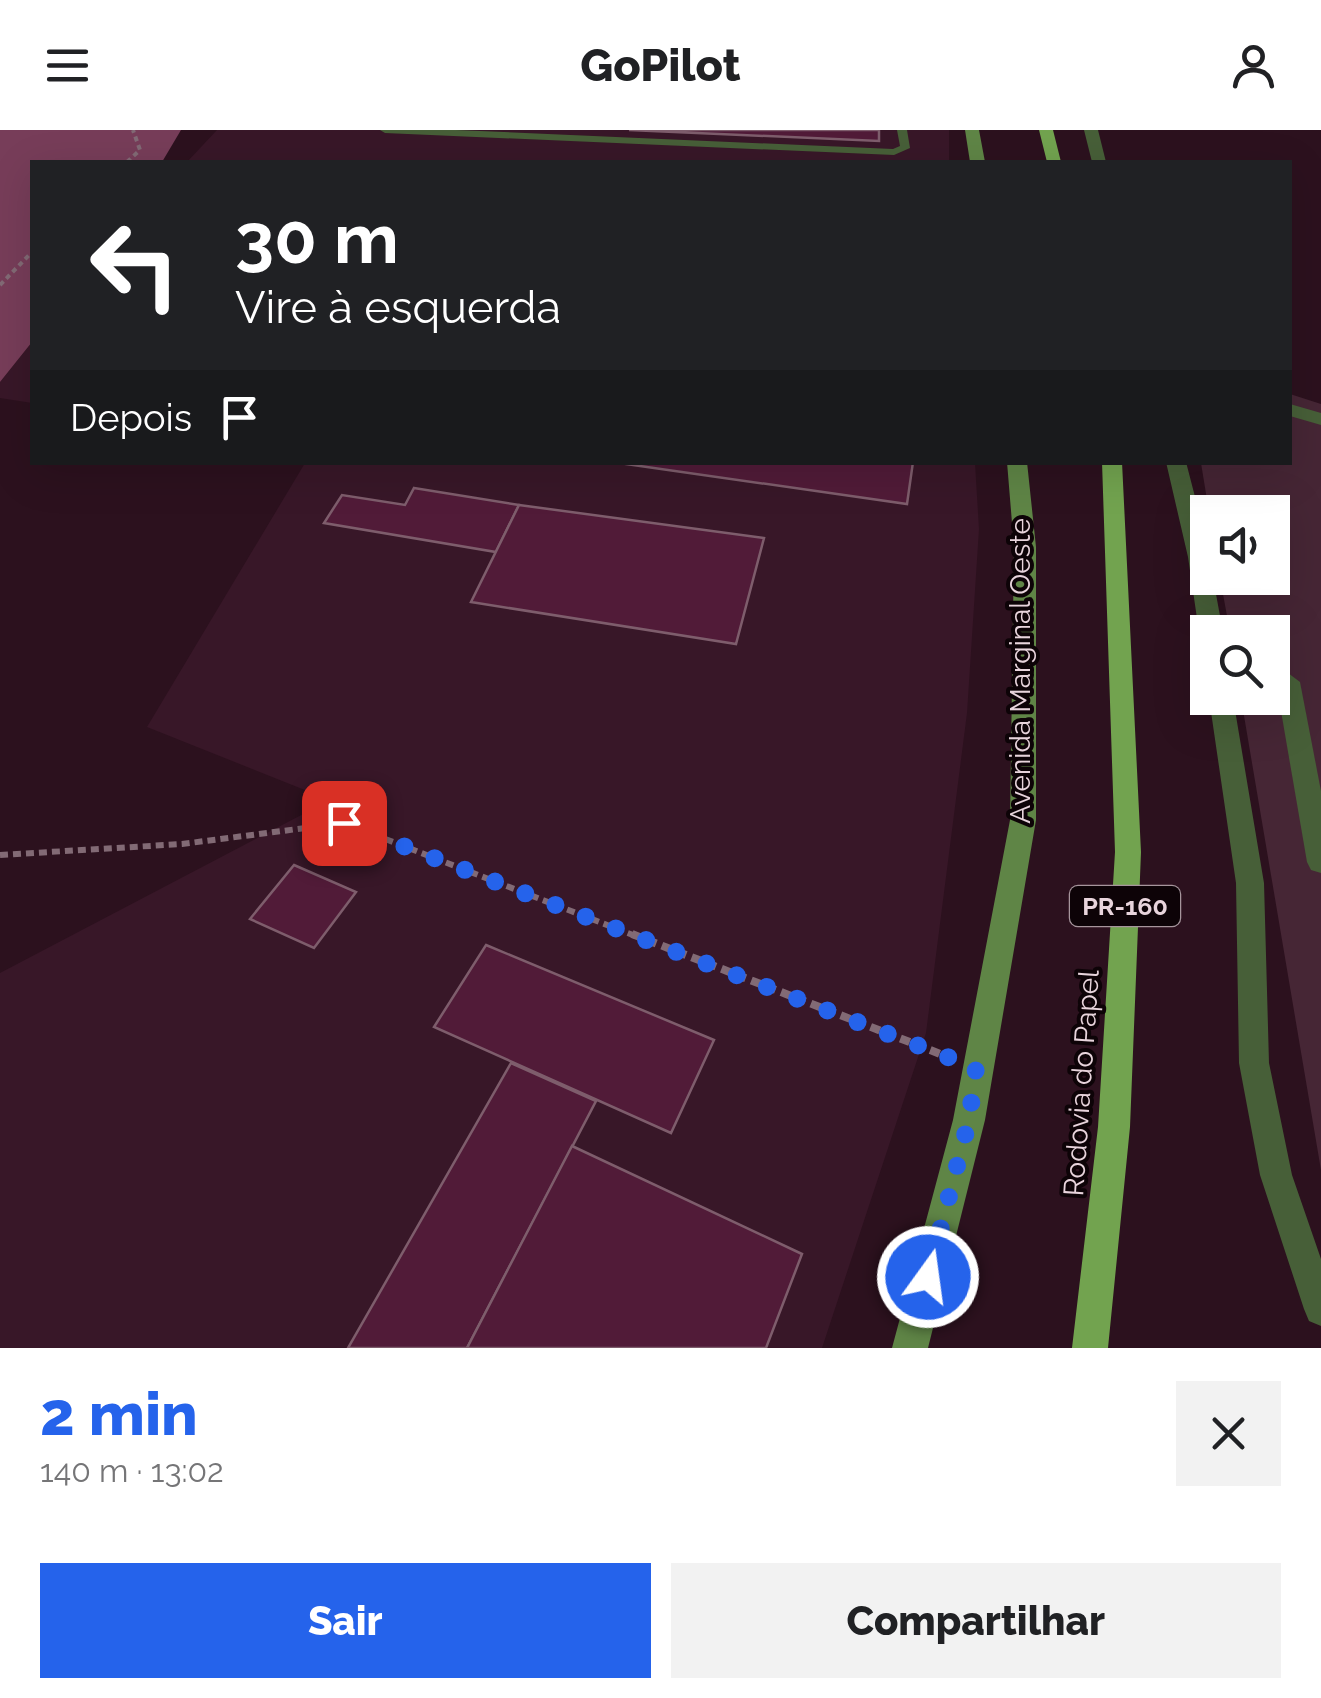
<!DOCTYPE html>
<html lang="pt">
<meta charset="utf-8">
<style>
:root{--surface:#fff;--page:#f2f2f2;--text:#202124;--muted:#757577;--accent:#2563eb}
body{margin:0;font-family:Raleway,sans-serif;background:var(--page);color:var(--text);height:100vh;display:flex;flex-direction:column;font-size:38px;white-space:nowrap}
*{box-sizing:border-box;margin:0}
p{font-size:32px;color:var(--muted)}
.icon{flex:none;width:55px;height:55px;fill:none;stroke:currentColor;stroke-width:2;stroke-linecap:round;stroke-linejoin:round}
.map{position:relative;height:1218px;overflow:hidden}
.details{display:flex;flex-direction:column;background:var(--surface);flex:1}
.details>*{flex:none}
.hud{position:absolute;left:30px;top:30px;width:1262px;height:305px;border-radius:0px;box-shadow:0 10px 40px #0002;background:#202124;color:#fff;overflow:hidden}
.tools{position:absolute;left:1190px;top:365px;display:grid;gap:20px}
.tools a{display:grid;place-items:center;width:100px;height:100px;border-radius:0px;background:var(--surface);box-shadow:0 10px 40px #0002;font-size:50px}
.pin{position:absolute;display:grid;place-items:center;width:85px;height:85px;color:#fff;margin:-42px;border-radius:20px;box-shadow:0 5px 15px #0006}
.me{position:absolute;width:110px;margin:-55px;rotate:14deg;stroke-linejoin:round;filter:drop-shadow(0 0 8px #0008)}
.turn{display:flex;align-items:center;gap:35px;height:210px;padding:0 40px;font-size:45px}
.turn .icon{width:130px;height:130px;stroke-width:2.5}
.turn b{display:block;font-size:70px;line-height:85px}
.then{display:flex;align-items:center;height:95px;padding:0 40px;background:#0003;gap:20px;font-size:38px}
.round{display:grid;place-items:center;flex:none;width:105px;height:105px;border-radius:0px;background:var(--page)}
.overview{display:flex;align-items:center;justify-content:space-between;height:170px;padding:0 40px}
h1{font-size:60px;font-weight:800;line-height:75px;color:var(--accent)}
.primary-button{display:flex;gap:20px;margin-top:auto;padding:20px 40px}
.primary-button a{flex:1;height:115px;border-radius:0px;background:var(--accent);color:#fff;font-size:40px;font-weight:800;line-height:115px;text-align:center}
.primary-button a+a{background:var(--page);color:var(--text)}
header{display:flex;justify-content:space-between;align-items:center;height:130px;padding:0 40px;background:var(--surface);font-size:45px;font-weight:800}
.map>svg:first-child{display:block}
.built{fill:#381728}
.green{fill:#462635}
.forest{fill:#773d59}
.building{fill:#511b38;stroke:#7e5d6c;stroke-width:2.5}
.lines{fill:none;stroke-linecap:round;stroke-linejoin:round}
.path-far2{stroke:#826a75;stroke-width:4;stroke-dasharray:5 4;stroke-linecap:butt}
.path-far1{stroke:#826a75;stroke-width:6;stroke-dasharray:8 5;stroke-linecap:butt}
.path{stroke:#826a75;stroke-width:8;stroke-dasharray:10 6;stroke-linecap:butt}
.service{fill:#475f38;fill-rule:evenodd}
.minor{fill:#475f38;fill-rule:evenodd}
.secondary{fill:#5f8546;fill-rule:evenodd}
.primary{fill:#72a34f;fill-rule:evenodd}
.route{stroke:#2563eb;stroke-width:18;stroke-dasharray:0 32.4}
.labels{text-anchor:middle;stroke-width:8;stroke-linejoin:round;paint-order:stroke}
.shield{fill:#0d0307;stroke:#a6959c;stroke-width:2.5}
.shield-label{font-size:25px;font-weight:bold;fill:#e8d4dc}
.street-label{font-size:28px;fill:#e8d4dc;stroke:#0d0307}
</style>
<header><svg class="icon" aria-label="menu" viewBox="0 0 24 24"><path d="M4 6h16M4 12h16M4 18h16"/></svg>GoPilot<svg class="icon" aria-label="person" viewBox="0 0 24 24"><circle cx="12" cy="8" r="4"/><path d="M4 21q1-7 8-7t8 7"/></svg></header>
<div class="map">
<svg width="1321" height="1218" viewBox="0 0 1321 1218">
<rect width="100%" height="100%" fill="#2c111e"/>
<!-- built -->
<g class="built">
<path d="M 217,0 L 949,0 L 949,32 L 187,32 Z"/>
<path d="M 32,212 L 32,273 L 0,268 L 0,252 Z"/>
<path d="M 305,333 L 975,333 L 979,399 L 967,583 L 926,903 L 822,1218 L 0,1218 L 0,843 L 330,670 L 147,597 Z"/>
</g>
<!-- green -->
<path class="green" d="M 1290,264 L 1321,274 L 1321,1040 L 1241,568 L 1272,568 L 1272,502 L 1230,502 L 1220,448 L 1272,448 L 1272,382 L 1209,382 L 1201,333 L 1290,332 Z"/>
<!-- forest -->
<path class="forest" d="M 0,0 L 181,0 L 162,32 L 32,32 L 32,212 L 0,252 Z"/>
<!-- building -->
<g class="building">
<path d="M 629,0 L 879,0 L 879,11 Z"/>
<path d="M 612,332 L 913,332 L 907,374 Z"/>
<path d="M 414,358 L 519,375 L 496,422 L 324,393 L 342,365 L 405,375 Z"/>
<path d="M 519,375 L 764,408 L 736,514 L 471,472 Z"/>
<path d="M 294,735 L 356,762 L 314,818 L 250,789 Z"/>
<path d="M 486,815 L 714,910 L 671,1003 L 434,897 Z"/>
<path d="M 511,933 L 596,971 L 467,1218 L 348,1218 Z"/>
<path d="M 572,1016 L 802,1124 L 766,1218 L 467,1218 Z"/>
</g>
<g class="lines">
<!-- path-far2 -->
<g class="path-far2">
<path d="M 127,32 L 140,20 L 133,0"/>
<path d="M 0,155 L 32,122"/>
</g>
<!-- path-far1 -->
<path class="path-far1" d="M 0,725 L 182,714 L 344,693 L 638,807"/>
<!-- path -->
<path class="path" d="M 632,804 L 948,927"/>
<!-- service -->
<path class="service" d="M 380,0 L 456,0 L 893,19 L 900,16 L 897,0 L 907,0 L 910,18 L 894,25 L 385,3 Z"/>
<!-- minor -->
<g class="minor">
<path d="M 1084,0 L 1098,0 L 1106,32 L 1092,32 Z"/>
<path d="M 1290,274 L 1321,283 L 1321,295 L 1290,286 Z"/>
<path d="M 1166,332 L 1186,332 L 1208,417 L 1208,448 L 1213,448 L 1223,502 L 1208,502 L 1208,509 L 1199,502 L 1188,427 Z"/>
<path d="M 1288,543 L 1300,552 L 1321,661 L 1321,743 L 1311,740 L 1307,732 L 1276,552 Z"/>
<path d="M 1209,568 L 1233,568 L 1264,753 L 1269,933 L 1292,1045 L 1321,1129 L 1321,1196 L 1309,1191 L 1304,1179 L 1260,1045 L 1239,933 L 1236,753 Z"/>
</g>
<!-- secondary -->
<g class="secondary">
<path d="M 965,0 L 979,0 L 985,32 L 970,32 Z"/>
<path d="M 1007,332 L 1027,332 L 1036,417 L 1036,690 L 985,990 L 928,1218 L 892,1218 L 953,990 L 1010,690 L 1014,417 Z"/>
</g>
<!-- primary -->
<g class="primary">
<path d="M 1039,0 L 1053,0 L 1061,32 L 1047,32 Z"/>
<path d="M 1102,332 L 1122,332 L 1141,722 L 1130,997 L 1108,1218 L 1072,1218 L 1098,997 L 1115,722 Z"/>
</g>
</g>
<g class="lines">
<!-- route -->
<path class="route" d="M 344,693 L 976,938 L 969,990 L 928,1147"/>
</g>
<g class="labels">
<!-- shield labels -->
<rect class="shield" x="1070" y="756" width="110" height="40" rx="8"/>
<g class="shield-label">
<text x="1125" y="785">PR-160</text>
</g>
<!-- street labels -->
<g class="street-label">
<text transform="translate(1020 541) rotate(-90)" y="10">Avenida Marginal Oeste</text>
<text transform="translate(1081 953) rotate(-86)" y="10">Rodovia do Papel</text>
</g>
</g>
</svg>
<div class="tools">
<a><svg class="icon" aria-label="sound" viewBox="0 0 24 24"><path d="M4 9h4l5-4v14l-5-4H4zM17 9q2 3 0 6"/></svg></a>
<a><svg class="icon" aria-label="search" viewBox="0 0 24 24"><circle cx="10" cy="10" r="6"/><path d="M15 15l6 6"/></svg></a>
</div>
<div class="pin" style="left:344px;top:693px;background:#d93025"><svg class="icon" aria-label="arrive" viewBox="0 0 24 24"><path d="M6 21V4h12l-3 4 3 4H6"/></svg></div>
<svg class="me" style="left:928px;top:1147px" viewBox="-20 -20 40 40"><circle r="17" fill="#2563eb" stroke="#fff" stroke-width="3"/><path d="M0-11L8 9 0 5-8 9z" fill="#fff"/></svg>
<div class="hud">
<div class="turn"><svg class="icon" aria-label="left" viewBox="0 0 24 24"><path d="M17 20v-9H6M10 6l-5 5 5 5"/></svg><div><b>30 m</b>Vire à esquerda</div></div>
<div class="then">Depois<svg class="icon" aria-label="arrive" viewBox="0 0 24 24"><path d="M6 21V4h12l-3 4 3 4H6"/></svg></div>
</div>
</div>
<section class="details">
<div class="overview"><div><h1>2 min</h1><p>140 m · 13:02</p></div><a class="round"><svg class="icon" aria-label="close" viewBox="0 0 24 24"><path d="M6 6l12 12M18 6L6 18"/></svg></a></div>
<div class="primary-button"><a>Sair</a><a>Compartilhar</a></div>
</section>
